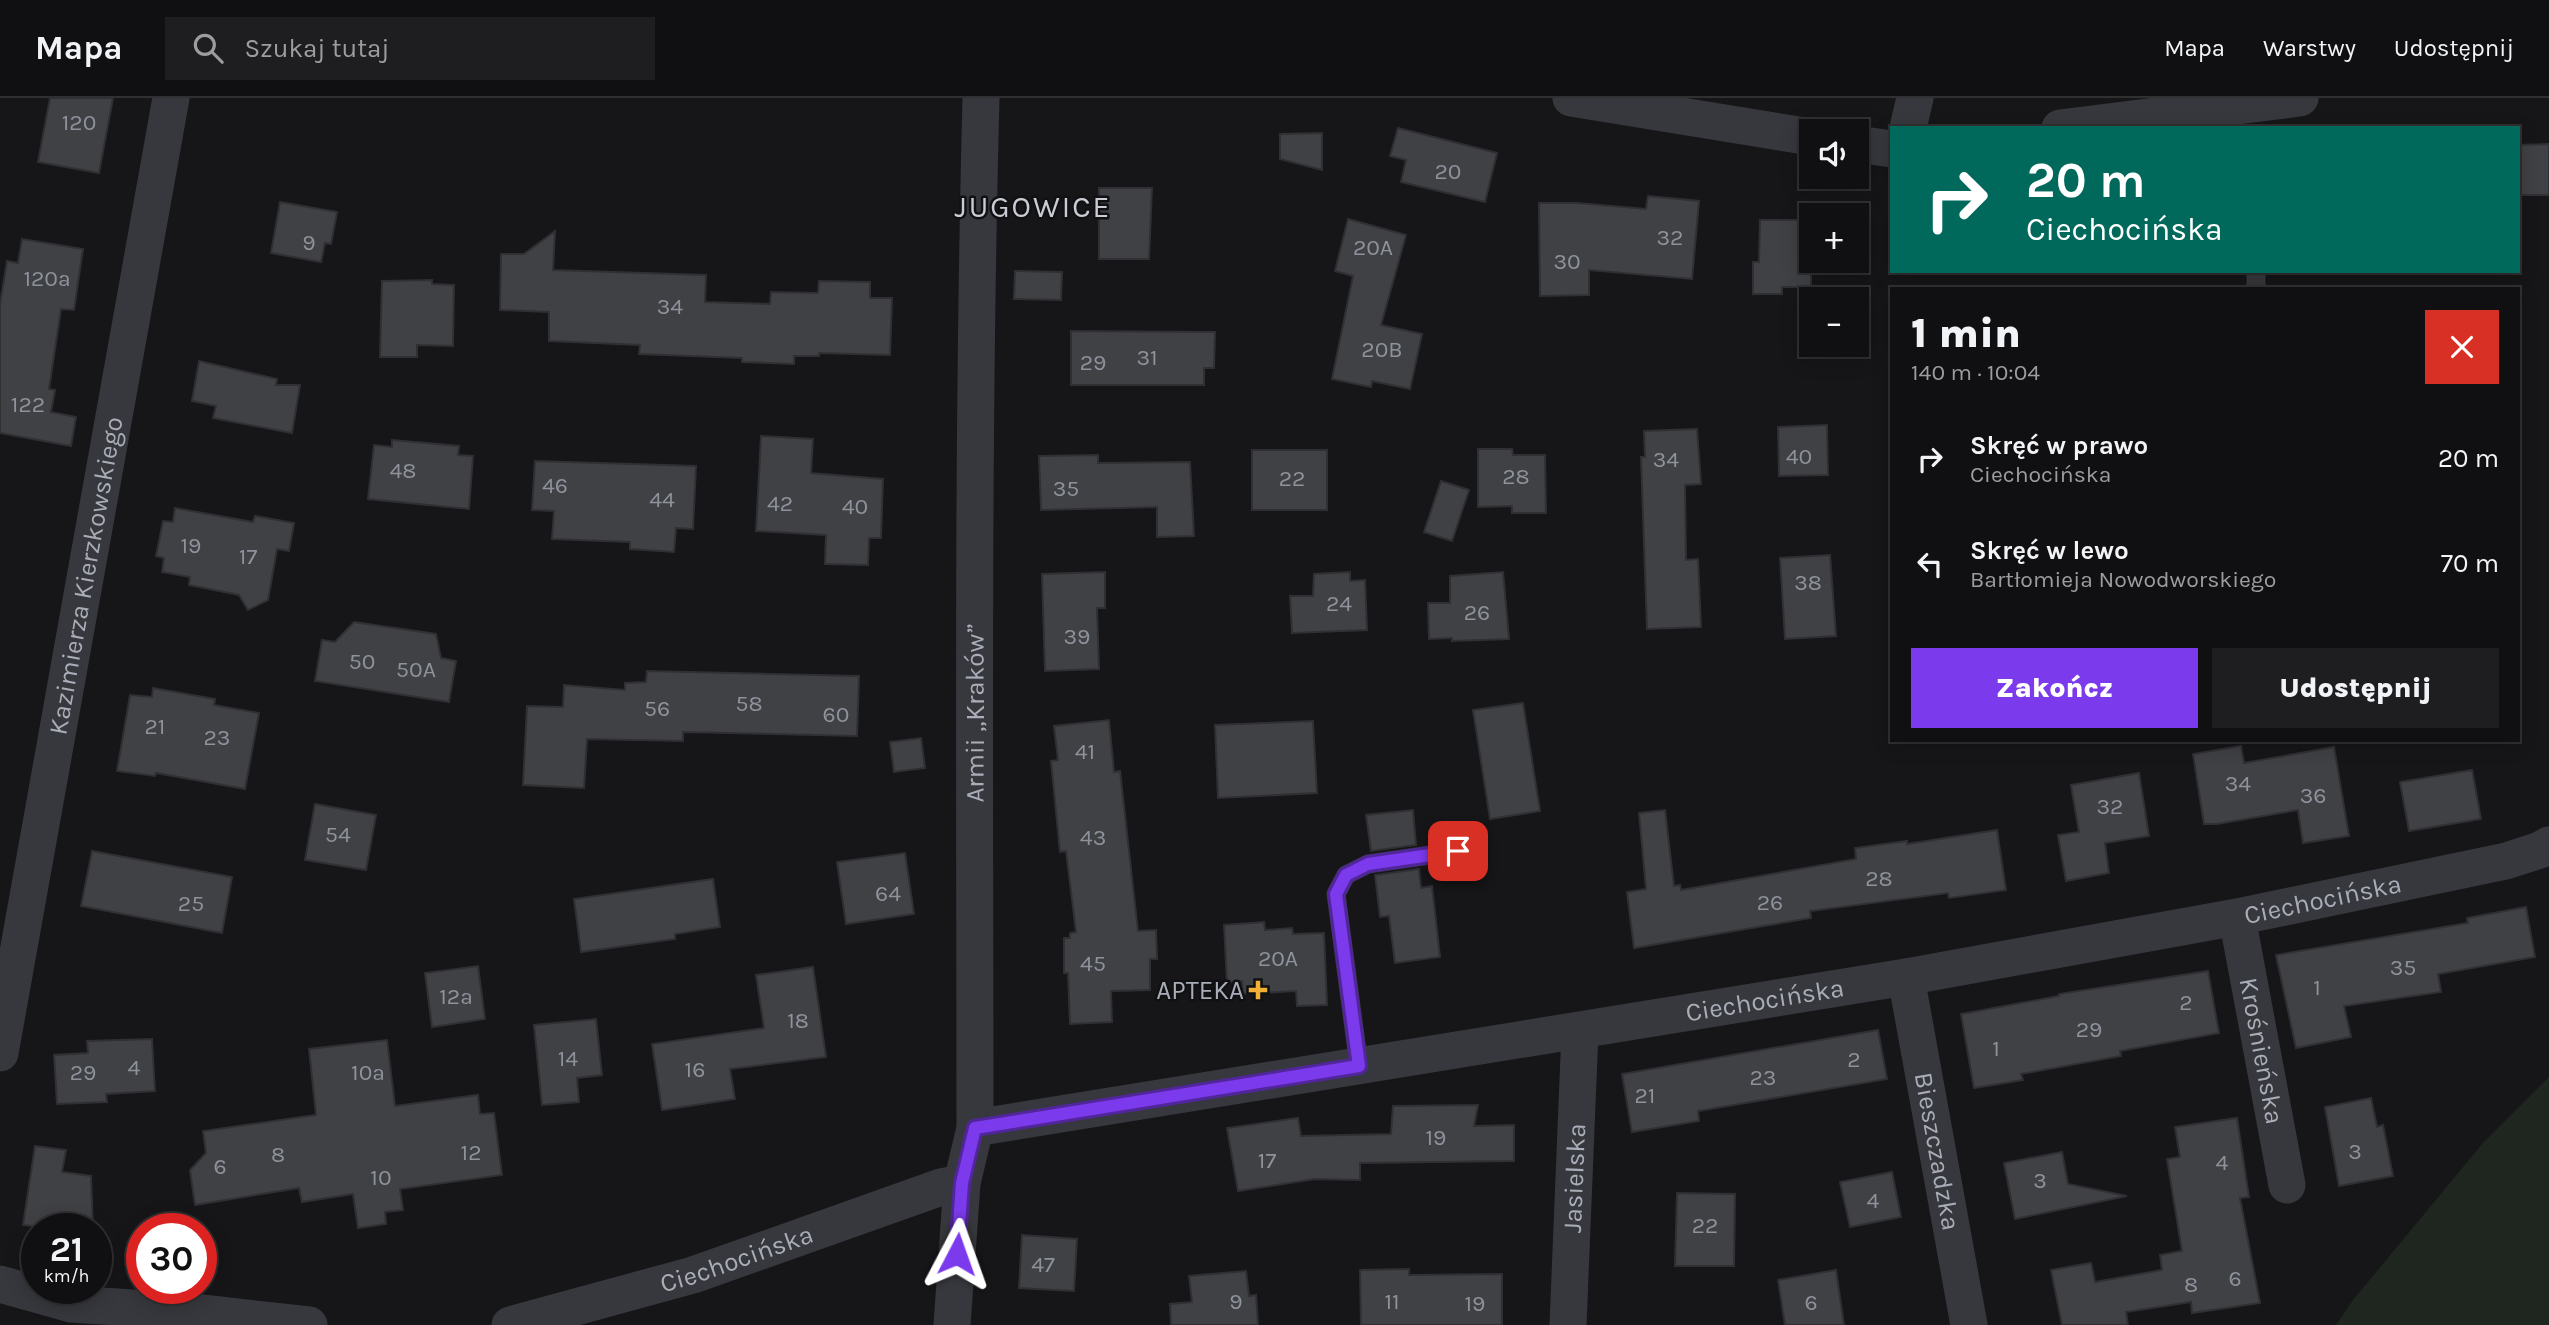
<!DOCTYPE html>
<html lang="pl">
<meta charset="utf-8">
<style>
:root{--surface:#101012;--page:#1e1e20;--text:#f1f3f6;--muted:#9c9d9f;--line:#303032;--accent:#7c3aed}
body{margin:0;font-family:Karla,sans-serif;background:var(--page);color:var(--text);height:100vh;display:flex;flex-direction:column;font-size:26px;white-space:nowrap}
*{box-sizing:border-box;margin:0}
p{font-size:23px;color:var(--muted)}
.icon{flex:none;width:38px;height:38px;fill:none;stroke:currentColor;stroke-width:2;stroke-linecap:round;stroke-linejoin:round}
.map{position:relative;flex:1;overflow:hidden}
.details{position:absolute;left:1890px;top:189px;width:630px;height:455px;display:flex;flex-direction:column;background:var(--surface);border-radius:0px;box-shadow:0 4px 18px #0003,0 0 0 2px var(--line)}
.details>*{flex:none}
.top-card{position:absolute;left:1890px;top:28px;width:630px;height:147px;border-radius:0px;box-shadow:0 4px 18px #0003,0 0 0 2px var(--line);background:#00695c;color:#fff;overflow:hidden}
.tools{position:absolute;left:1799px;top:21px;display:grid;gap:14px}
.tools a{display:grid;place-items:center;width:70px;height:70px;border-radius:0px;background:var(--surface);box-shadow:0 4px 18px #0003,0 0 0 2px var(--line);font-size:35px}
.speed{position:absolute;left:21px;top:1115px;display:flex;gap:14px;font-size:35px;font-weight:700;text-align:center}
.speed>*{display:grid;place-content:center;width:91px;height:91px;border-radius:50%;background:var(--surface);box-shadow:0 4px 18px #0003,0 0 0 2px var(--line);line-height:1}
.speed small{font-size:18px;font-weight:400}
.speed .limit{border:10px solid #d22;background:#fff;color:#111}
.pin{position:absolute;display:grid;place-items:center;width:60px;height:60px;color:#fff;margin:-30px;border-radius:14px;box-shadow:0 4px 10px #0006}
.me{position:absolute;width:77px;margin:-38px;rotate:4deg;stroke-linejoin:round;filter:drop-shadow(0 0 5px #0008)}
.turn{display:flex;align-items:center;gap:24px;height:147px;padding:0 21px;font-size:32px}
.turn .icon{width:91px;height:91px;stroke-width:2.5}
.turn b{display:block;font-size:49px;line-height:60px}
.round{display:grid;place-items:center;flex:none;width:74px;height:74px;border-radius:0px;background:var(--page)}
.headline{display:flex;align-items:center;justify-content:space-between;height:119px;padding:0 21px}
h1{font-size:42px;font-weight:800;line-height:52px}
.cta{display:flex;gap:14px;margin-top:auto;padding:14px 21px}
.cta a{flex:1;height:80px;border-radius:0px;background:var(--accent);color:#fff;font-size:28px;font-weight:800;line-height:80px;text-align:center}
.cta a+a{background:var(--page);color:var(--text)}
ul{padding:0;list-style:none}
li{display:flex;align-items:center;gap:21px;height:105px;padding:0 21px}
li div{flex:1}
li b{display:block;font-size:26px}
li em{font-style:normal}
header{display:flex;align-items:center;gap:42px;box-sizing:border-box;height:98px;padding:0 35px;background:var(--surface);border-bottom:2px solid var(--line)}
header strong{font-size:33px}
nav{display:flex;gap:38px;margin-inline-start:auto;font-size:24px}
.search{width:490px;height:63px;background:var(--page);display:flex;align-items:center;gap:18px;box-sizing:border-box;padding:0 24px;border-radius:0px;color:var(--muted);font-size:26px}
.map>svg:first-child{display:block}
.green{fill:#1e261f}
.building{fill:#404145;stroke:#303034;stroke-width:2}
.lines{fill:none;stroke-linecap:round;stroke-linejoin:round}
.lane{stroke:#37383d;stroke-width:19}
.street{stroke:#37383d;stroke-width:37}
.route-casing{stroke:#51269a;stroke-width:18}
.route{stroke:#7c3aed;stroke-width:12}
.poi-dot{fill:#f2b134;stroke:#111113;stroke-width:2.5}
.labels{text-anchor:middle;stroke-width:5;stroke-linejoin:round;paint-order:stroke}
.number-label{font-size:23px;fill:#8e929b}
.street-label{font-size:26px;fill:#a8adb8;stroke:#111113}
.poi-label{font-size:26px;fill:#a8adb8;stroke:#111113;text-anchor:end}
.quarter-label{font-size:30px;letter-spacing:2px;fill:#c9ccd4;stroke:#111113}
</style>
<header>
<strong>Mapa</strong>
<div class="search"><svg class="icon" aria-label="search" viewBox="0 0 24 24"><circle cx="10" cy="10" r="6"/><path d="M15 15l6 6"/></svg>Szukaj tutaj</div>
<nav><a>Mapa</a><a>Warstwy</a><a>Udostępnij</a></nav>
</header>
<div class="map">
<svg width="2549" height="1227" viewBox="0 0 2549 1227">
<rect width="100%" height="100%" fill="#161618"/>
<!-- green -->
<path class="green" d="M 2549,979 L 2549,1227 L 2336,1227 L 2353,1202 L 2483,1045 Z"/>
<!-- building -->
<g class="building">
<path d="M 50,0 L 113,0 L 99,75 L 38,64 Z"/>
<path d="M 1398,30 L 1497,55 L 1485,104 L 1401,84 L 1406,62 L 1390,58 Z"/>
<path d="M 1322,35 L 1322,72 L 1280,61 L 1280,36 Z"/>
<path d="M 2549,46 L 2549,97 L 2518,97 L 2518,47 Z"/>
<path d="M 1099,90 L 1152,90 L 1149,161 L 1099,161 Z"/>
<path d="M 1648,98 L 1699,103 L 1692,181 L 1589,172 L 1589,197 L 1540,198 L 1539,105 L 1577,105 L 1646,111 Z"/>
<path d="M 280,104 L 337,114 L 331,146 L 325,145 L 321,164 L 271,155 Z"/>
<path d="M 1348,121 L 1406,137 L 1381,227 L 1422,236 L 1410,291 L 1372,283 L 1371,289 L 1332,281 L 1353,178 L 1335,173 Z"/>
<path d="M 1760,122 L 1811,122 L 1811,189 L 1782,189 L 1782,196 L 1753,196 L 1753,164 L 1759,164 Z"/>
<path d="M 555,133 L 553,172 L 706,177 L 705,204 L 770,206 L 771,194 L 818,195 L 819,183 L 870,184 L 870,200 L 892,200 L 890,257 L 819,255 L 819,258 L 794,258 L 794,266 L 742,264 L 742,260 L 639,256 L 640,247 L 549,243 L 549,214 L 500,212 L 501,156 L 524,156 Z"/>
<path d="M 22,141 L 83,151 L 74,212 L 61,211 L 49,291 L 55,292 L 51,314 L 76,319 L 71,348 L 0,335 L 0,206 L 7,163 L 18,165 Z"/>
<path d="M 1015,173 L 1062,174 L 1061,202 L 1014,201 Z"/>
<path d="M 432,182 L 432,186 L 454,187 L 453,248 L 417,247 L 417,259 L 380,259 L 382,183 Z"/>
<path d="M 1071,233 L 1215,234 L 1214,270 L 1204,270 L 1204,287 L 1071,287 Z"/>
<path d="M 199,263 L 277,281 L 276,287 L 300,287 L 292,335 L 213,320 L 216,308 L 192,303 Z"/>
<path d="M 1827,327 L 1828,377 L 1779,378 L 1778,329 Z"/>
<path d="M 1697,331 L 1701,386 L 1685,387 L 1686,462 L 1698,461 L 1701,529 L 1647,531 L 1641,359 L 1645,359 L 1644,333 Z"/>
<path d="M 761,338 L 813,341 L 811,375 L 883,381 L 881,440 L 869,440 L 868,467 L 825,466 L 826,437 L 756,433 Z"/>
<path d="M 392,342 L 459,348 L 458,357 L 473,358 L 469,411 L 368,401 L 374,347 L 392,349 Z"/>
<path d="M 1478,351 L 1512,351 L 1513,357 L 1545,357 L 1546,415 L 1512,415 L 1512,408 L 1478,409 Z"/>
<rect x="1252" y="352" width="75" height="60"/>
<path d="M 1098,357 L 1098,365 L 1190,364 L 1194,438 L 1157,439 L 1157,409 L 1041,412 L 1039,358 Z"/>
<path d="M 535,363 L 696,368 L 693,431 L 676,430 L 674,454 L 630,451 L 630,444 L 552,441 L 554,413 L 532,412 Z"/>
<path d="M 1441,383 L 1469,392 L 1452,443 L 1424,434 Z"/>
<path d="M 175,410 L 253,424 L 255,418 L 294,425 L 289,453 L 277,451 L 268,502 L 248,512 L 239,497 L 189,487 L 190,479 L 162,474 L 164,460 L 156,458 L 163,423 L 173,424 Z"/>
<path d="M 1830,457 L 1836,538 L 1785,541 L 1780,460 Z"/>
<path d="M 1105,474 L 1105,510 L 1097,510 L 1099,571 L 1045,573 L 1042,476 Z"/>
<path d="M 1350,474 L 1350,483 L 1365,482 L 1367,532 L 1292,535 L 1290,498 L 1313,498 L 1314,476 Z"/>
<path d="M 1503,474 L 1509,541 L 1452,543 L 1452,540 L 1429,541 L 1428,505 L 1450,505 L 1450,478 Z"/>
<path d="M 354,524 L 436,536 L 441,560 L 456,563 L 449,604 L 315,583 L 322,542 L 335,544 Z"/>
<path d="M 647,573 L 859,578 L 857,638 L 683,634 L 683,643 L 587,641 L 584,690 L 523,687 L 527,608 L 563,609 L 564,587 L 625,592 L 625,585 L 646,584 Z"/>
<path d="M 153,590 L 215,601 L 214,607 L 259,615 L 245,691 L 156,675 L 155,678 L 117,673 L 130,597 L 152,599 Z"/>
<path d="M 1523,605 L 1540,713 L 1490,721 L 1473,612 Z"/>
<path d="M 1109,622 L 1114,674 L 1120,673 L 1138,833 L 1156,832 L 1157,861 L 1150,861 L 1150,892 L 1111,893 L 1112,924 L 1070,926 L 1068,875 L 1064,875 L 1064,840 L 1070,840 L 1070,835 L 1076,834 L 1066,753 L 1060,754 L 1051,663 L 1058,662 L 1054,628 Z"/>
<path d="M 1313,623 L 1317,695 L 1218,700 L 1215,627 Z"/>
<path d="M 921,640 L 925,670 L 894,674 L 890,644 Z"/>
<path d="M 2241,648 L 2244,665 L 2334,649 L 2349,738 L 2303,745 L 2298,712 L 2217,726 L 2204,726 L 2193,656 Z"/>
<path d="M 2472,672 L 2481,721 L 2409,733 L 2400,684 Z"/>
<path d="M 2139,675 L 2149,738 L 2105,745 L 2109,775 L 2066,783 L 2058,737 L 2079,734 L 2071,687 Z"/>
<path d="M 315,706 L 376,717 L 366,772 L 305,762 Z"/>
<path d="M 1413,712 L 1416,747 L 1371,753 L 1366,717 Z"/>
<path d="M 1665,712 L 1674,788 L 1680,787 L 1681,792 L 1856,761 L 1855,750 L 1907,743 L 1907,746 L 1997,732 L 2006,792 L 1949,800 L 1948,795 L 1810,813 L 1811,820 L 1634,850 L 1627,794 L 1646,791 L 1639,715 Z"/>
<path d="M 92,753 L 232,779 L 222,835 L 81,808 Z"/>
<path d="M 905,755 L 914,816 L 846,826 L 837,764 Z"/>
<path d="M 1419,771 L 1421,790 L 1432,788 L 1440,859 L 1395,865 L 1389,818 L 1380,819 L 1375,777 Z"/>
<path d="M 713,781 L 720,829 L 675,836 L 675,841 L 581,854 L 574,801 Z"/>
<path d="M 2526,809 L 2535,859 L 2438,876 L 2441,894 L 2344,908 L 2351,939 L 2296,950 L 2276,857 L 2468,825 L 2467,820 Z"/>
<path d="M 1264,824 L 1265,832 L 1292,830 L 1293,836 L 1324,835 L 1327,907 L 1297,908 L 1296,893 L 1243,896 L 1242,883 L 1227,884 L 1224,827 Z"/>
<path d="M 478,868 L 485,921 L 432,929 L 425,875 Z"/>
<path d="M 813,869 L 826,959 L 730,971 L 735,1001 L 662,1012 L 652,946 L 764,930 L 756,877 Z"/>
<path d="M 2208,873 L 2219,935 L 2120,953 L 2121,958 L 2021,976 L 2023,982 L 1974,990 L 1961,916 L 2059,898 L 2059,896 Z"/>
<path d="M 596,921 L 602,977 L 577,980 L 579,1004 L 542,1007 L 534,927 Z"/>
<path d="M 1878,932 L 1887,981 L 1698,1013 L 1699,1023 L 1632,1034 L 1622,976 Z"/>
<path d="M 152,941 L 155,993 L 106,996 L 107,1004 L 57,1006 L 54,957 L 88,955 L 87,943 Z"/>
<path d="M 387,942 L 395,1008 L 478,997 L 480,1016 L 494,1015 L 502,1077 L 400,1091 L 403,1112 L 385,1114 L 386,1126 L 358,1130 L 353,1096 L 302,1104 L 299,1090 L 195,1107 L 190,1072 L 206,1055 L 203,1033 L 316,1017 L 309,951 Z"/>
<path d="M 2371,1000 L 2377,1029 L 2383,1027 L 2393,1078 L 2339,1088 L 2325,1009 Z"/>
<path d="M 1478,1007 L 1474,1028 L 1514,1027 L 1514,1063 L 1360,1065 L 1360,1082 L 1315,1081 L 1238,1093 L 1227,1030 L 1298,1020 L 1301,1038 L 1391,1036 L 1393,1008 Z"/>
<path d="M 2237,1020 L 2249,1099 L 2240,1100 L 2260,1205 L 2192,1215 L 2191,1204 L 2126,1214 L 2128,1227 L 2062,1227 L 2051,1172 L 2091,1165 L 2095,1184 L 2162,1172 L 2160,1157 L 2182,1153 L 2167,1061 L 2180,1059 L 2175,1029 Z"/>
<path d="M 35,1048 L 66,1052 L 62,1074 L 91,1078 L 93,1130 L 48,1130 L 23,1127 Z"/>
<path d="M 2062,1054 L 2068,1086 L 2127,1098 L 2015,1121 L 2004,1065 Z"/>
<path d="M 1892,1074 L 1901,1119 L 1850,1129 L 1840,1084 Z"/>
<path d="M 1677,1095 L 1735,1096 L 1734,1168 L 1675,1168 Z"/>
<path d="M 1022,1137 L 1077,1141 L 1074,1193 L 1019,1190 Z"/>
<path d="M 1409,1171 L 1409,1177 L 1502,1176 L 1502,1227 L 1361,1227 L 1360,1172 Z"/>
<path d="M 1836,1172 L 1844,1227 L 1785,1227 L 1778,1182 Z"/>
<path d="M 1246,1173 L 1249,1198 L 1256,1197 L 1258,1227 L 1171,1227 L 1170,1206 L 1192,1204 L 1189,1178 Z"/>
</g>
<g class="lines">
<!-- lane -->
<g class="lane">
<path d="M 2256,173 L 2256,191"/>
<path d="M 1359,968 L 1336,796 L 1346,777 L 1368,766 L 1458,753"/>
</g>
<!-- street -->
<g class="street">
<path d="M 1571,0 L 1811,39"/>
<path d="M 1908,30 L 1915,0"/>
<path d="M 2060,30 L 2300,0"/>
<path d="M 1857,46 L 1892,51"/>
<path id="s1" d="M 2237,819 L 2287,1087"/>
<path id="s2" d="M 1906,879 L 1969,1227"/>
<path id="s3" d="M 0,955 L 171,0"/>
<path id="s4" d="M 975,1030 L 1906,879 L 2237,819 L 2506,763 L 2540,752 L 2549,747"/>
<path d="M 0,1186 L 71,1206 L 193,1214 L 309,1227"/>
<path id="s5" d="M 510,1227 L 693,1177 L 941,1089 L 962,1085"/>
<path id="s6" d="M 952,1227 L 962,1085 L 975,1030 C 975,687 972,343 981,0"/>
<path id="s7" d="M 1568,1227 L 1580,933"/>
</g>
</g>
<g class="lines">
<defs>
<path id="route" d="M 957,1156 L 962,1085 L 975,1030 L 1359,968 L 1336,796 L 1346,777 L 1368,766 L 1458,753"/>
</defs>
<!-- route casing -->
<use href="#route" class="route-casing"/>
<!-- route -->
<use href="#route" class="route"/>
</g>
<!-- markers -->
<path class="poi-dot" d="M1254.5 881.5h7v7h7v7h-7v7h-7v-7h-7v-7h7z"/>
<g class="labels">
<!-- number labels -->
<g class="number-label">
<text x="79" y="32">120</text>
<text x="1448" y="81">20</text>
<text x="1670" y="147">32</text>
<text x="309" y="152">9</text>
<text x="1373" y="157">20A</text>
<text x="1567" y="171">30</text>
<text x="47" y="188">120a</text>
<text x="670" y="216">34</text>
<text x="1382" y="259">20B</text>
<text x="1147" y="267">31</text>
<text x="1093" y="272">29</text>
<text x="28" y="314">122</text>
<text x="1799" y="366">40</text>
<text x="1666" y="369">34</text>
<text x="403" y="380">48</text>
<text x="1516" y="386">28</text>
<text x="1292" y="388">22</text>
<text x="555" y="395">46</text>
<text x="1066" y="398">35</text>
<text x="662" y="409">44</text>
<text x="780" y="413">42</text>
<text x="855" y="416">40</text>
<text x="191" y="455">19</text>
<text x="248" y="466">17</text>
<text x="1808" y="492">38</text>
<text x="1339" y="513">24</text>
<text x="1477" y="522">26</text>
<text x="1077" y="546">39</text>
<text x="362" y="571">50</text>
<text x="416" y="579">50A</text>
<text x="749" y="613">58</text>
<text x="657" y="618">56</text>
<text x="836" y="624">60</text>
<text x="155" y="636">21</text>
<text x="217" y="647">23</text>
<text x="1085" y="661">41</text>
<text x="2238" y="693">34</text>
<text x="2313" y="705">36</text>
<text x="2110" y="716">32</text>
<text x="338" y="744">54</text>
<text x="1093" y="747">43</text>
<text x="1879" y="788">28</text>
<text x="888" y="803">64</text>
<text x="1770" y="812">26</text>
<text x="191" y="813">25</text>
<text x="1278" y="868">20A</text>
<text x="1093" y="873">45</text>
<text x="2403" y="877">35</text>
<text x="2317" y="897">1</text>
<text x="456" y="906">12a</text>
<text x="2186" y="912">2</text>
<text x="798" y="930">18</text>
<text x="2089" y="939">29</text>
<text x="1996" y="958">1</text>
<text x="568" y="968">14</text>
<text x="1854" y="969">2</text>
<text x="134" y="977">4</text>
<text x="695" y="979">16</text>
<text x="83" y="982">29</text>
<text x="368" y="982">10a</text>
<text x="1763" y="987">23</text>
<text x="1645" y="1005">21</text>
<text x="1436" y="1047">19</text>
<text x="2355" y="1061">3</text>
<text x="471" y="1062">12</text>
<text x="278" y="1064">8</text>
<text x="1267" y="1070">17</text>
<text x="2222" y="1072">4</text>
<text x="220" y="1076">6</text>
<text x="381" y="1087">10</text>
<text x="2040" y="1090">3</text>
<text x="1873" y="1110">4</text>
<text x="1705" y="1135">22</text>
<text x="1043" y="1174">47</text>
<text x="2235" y="1188">6</text>
<text x="2191" y="1194">8</text>
<text x="1236" y="1211">9</text>
<text x="1392" y="1211">11</text>
<text x="1811" y="1212">6</text>
<text x="1475" y="1213">19</text>
</g>
<!-- street labels -->
<g class="street-label">
<text dy="9" stroke="none"><textPath href="#s3" startOffset="485">Kazimierza Kierzkowskiego</textPath></text>
<text dy="9" stroke="none"><textPath href="#s6" startOffset="614">Armii „Kraków”</textPath></text>
<text dy="9" stroke="none"><textPath href="#s4" startOffset="1367">Ciechocińska</textPath></text>
<text dy="9" stroke="none"><textPath href="#s4" startOffset="800">Ciechocińska</textPath></text>
<text dy="9" stroke="none"><textPath href="#s1" startOffset="136">Krośnieńska</textPath></text>
<text dy="9" stroke="none"><textPath href="#s2" startOffset="177">Bieszczadzka</textPath></text>
<text dy="9" stroke="none"><textPath href="#s7" startOffset="147">Jasielska</textPath></text>
<text dy="9" stroke="none"><textPath href="#s5" startOffset="236">Ciechocińska</textPath></text>
</g>
<!-- poi labels -->
<g class="poi-label">
<text x="1244" y="901">APTEKA</text>
</g>
<!-- quarter labels -->
<g class="quarter-label">
<text x="1033" y="119">JUGOWICE</text>
</g>
</g>
</svg>
<div class="tools">
<a><svg class="icon" aria-label="sound" viewBox="0 0 24 24"><path d="M4 9h4l5-4v14l-5-4H4zM17 9q2 3 0 6"/></svg></a>
<a>+</a>
<a>−</a>
</div>
<div class="speed"><div>21<small>km/h</small></div><div class="limit">30</div></div>
<div class="pin" style="left:1458px;top:753px;background:#d93025"><svg class="icon" aria-label="arrive" viewBox="0 0 24 24"><path d="M6 21V4h12l-3 4 3 4H6"/></svg></div>
<svg class="me" style="left:957px;top:1156px" viewBox="-20 -20 40 40"><path d="M0-17L14 15 0 8-14 15z" fill="#7c3aed" stroke="#fff" stroke-width="4"/></svg>
<div class="top-card">
<div class="turn"><svg class="icon" aria-label="right" viewBox="0 0 24 24"><path d="M7 20v-9h11M14 6l5 5-5 5"/></svg><div><b>20 m</b>Ciechocińska</div></div>
</div>
<section class="details">
<div class="headline"><div><h1>1 min</h1><p>140 m · 10:04</p></div><a class="round" style="background:#d93025;color:#fff"><svg class="icon" aria-label="close" viewBox="0 0 24 24"><path d="M6 6l12 12M18 6L6 18"/></svg></a></div>
<ul>
<li><svg class="icon" aria-label="right" viewBox="0 0 24 24"><path d="M7 20v-9h11M14 6l5 5-5 5"/></svg><div><b>Skręć w prawo</b><p>Ciechocińska</p></div><em>20 m</em></li>
<li><svg class="icon" aria-label="left" viewBox="0 0 24 24"><path d="M17 20v-9H6M10 6l-5 5 5 5"/></svg><div><b>Skręć w lewo</b><p>Bartłomieja Nowodworskiego</p></div><em>70 m</em></li>
</ul>
<div class="cta"><a>Zakończ</a><a>Udostępnij</a></div>
</section>
</div>
